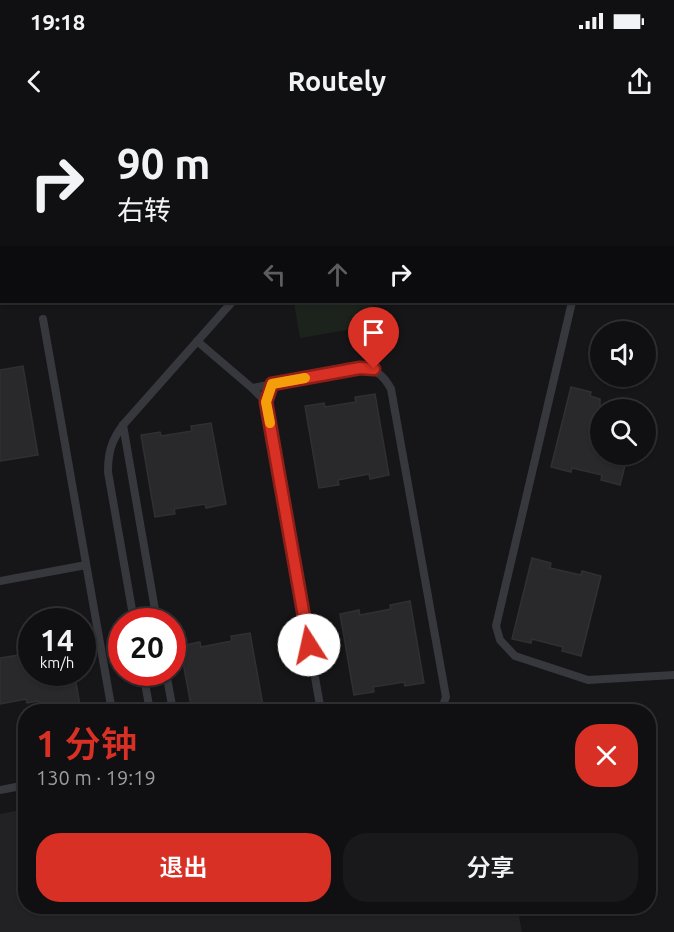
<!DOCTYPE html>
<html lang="zh">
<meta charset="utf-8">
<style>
:root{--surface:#101012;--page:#19191b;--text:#f1f3f6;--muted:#9c9d9f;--line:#303032;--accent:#d93025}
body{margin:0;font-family:Ubuntu,"Noto Sans SC",sans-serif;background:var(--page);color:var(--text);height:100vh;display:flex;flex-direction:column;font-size:22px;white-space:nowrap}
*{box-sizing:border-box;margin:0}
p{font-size:20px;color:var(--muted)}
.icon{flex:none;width:33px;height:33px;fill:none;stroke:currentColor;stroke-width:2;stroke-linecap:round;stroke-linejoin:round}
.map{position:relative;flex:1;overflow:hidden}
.sheet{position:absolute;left:18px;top:584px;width:638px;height:210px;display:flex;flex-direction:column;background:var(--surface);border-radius:24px;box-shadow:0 2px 4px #0004,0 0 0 2px var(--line)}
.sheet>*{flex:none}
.top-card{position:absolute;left:0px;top:0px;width:675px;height:183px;box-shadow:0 2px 4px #0004,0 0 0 2px var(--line);background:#101012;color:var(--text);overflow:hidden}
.controls{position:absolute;left:590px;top:201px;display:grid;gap:12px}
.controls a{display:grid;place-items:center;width:66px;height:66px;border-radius:50%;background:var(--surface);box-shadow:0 2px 4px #0004,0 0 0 2px var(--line);font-size:30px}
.speed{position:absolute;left:18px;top:488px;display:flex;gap:12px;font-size:30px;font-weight:700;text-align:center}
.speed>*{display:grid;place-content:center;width:78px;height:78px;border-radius:50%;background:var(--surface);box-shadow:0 2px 4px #0004,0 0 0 2px var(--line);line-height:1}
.speed small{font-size:15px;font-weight:400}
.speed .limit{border:9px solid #d22;background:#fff;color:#111}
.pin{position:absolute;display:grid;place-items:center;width:51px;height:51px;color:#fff;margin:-62px -26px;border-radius:50% 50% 50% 0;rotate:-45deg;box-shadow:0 0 6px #0007}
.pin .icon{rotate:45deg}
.me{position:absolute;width:66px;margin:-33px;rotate:350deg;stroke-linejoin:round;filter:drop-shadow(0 0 4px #0008)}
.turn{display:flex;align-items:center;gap:21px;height:126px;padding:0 18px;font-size:27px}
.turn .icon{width:78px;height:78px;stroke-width:2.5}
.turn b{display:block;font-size:42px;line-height:51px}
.lanes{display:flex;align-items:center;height:57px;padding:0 18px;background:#0003;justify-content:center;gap:30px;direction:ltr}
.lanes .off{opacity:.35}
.round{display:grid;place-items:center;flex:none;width:63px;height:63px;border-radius:24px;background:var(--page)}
.headline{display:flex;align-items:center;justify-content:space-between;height:102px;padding:0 18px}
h1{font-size:36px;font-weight:600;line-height:45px;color:var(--accent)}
.action{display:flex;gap:12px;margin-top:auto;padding:12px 18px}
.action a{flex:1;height:69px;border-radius:24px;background:var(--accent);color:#fff;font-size:24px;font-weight:600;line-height:69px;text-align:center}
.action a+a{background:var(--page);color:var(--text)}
.status{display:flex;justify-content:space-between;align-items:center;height:42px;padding:0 30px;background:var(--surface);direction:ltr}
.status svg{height:16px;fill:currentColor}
header{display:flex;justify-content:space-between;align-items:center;height:78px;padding:0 18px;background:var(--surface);font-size:27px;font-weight:600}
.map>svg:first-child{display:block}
.built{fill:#222225}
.green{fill:#1c231d}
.building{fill:#29292c;stroke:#303034;stroke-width:1.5}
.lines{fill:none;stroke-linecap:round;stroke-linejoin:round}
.lane{stroke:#37383d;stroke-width:8}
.secondary{stroke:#45474d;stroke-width:21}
.route-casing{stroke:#8d1f18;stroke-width:15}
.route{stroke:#d93025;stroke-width:10}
.slow{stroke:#f59e0b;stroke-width:10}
</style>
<div class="status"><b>19:18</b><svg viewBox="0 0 49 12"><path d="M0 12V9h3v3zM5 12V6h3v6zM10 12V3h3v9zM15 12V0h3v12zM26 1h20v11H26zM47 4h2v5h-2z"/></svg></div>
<header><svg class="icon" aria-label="back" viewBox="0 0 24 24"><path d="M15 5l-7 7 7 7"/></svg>Routely<svg class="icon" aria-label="share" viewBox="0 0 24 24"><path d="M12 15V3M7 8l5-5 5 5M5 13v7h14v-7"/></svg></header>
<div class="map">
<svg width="674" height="812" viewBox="0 0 674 812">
<rect width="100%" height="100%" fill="#161618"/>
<!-- built -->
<path class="built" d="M 25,689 L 26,786 L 517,786 L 522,812 L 0,812 L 0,694 Z"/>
<!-- green -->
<path class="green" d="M 294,182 L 372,182 L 376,205 L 300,218 Z"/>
<!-- building -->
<g class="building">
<path d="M 23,246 L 38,335 L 0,341 L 0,250 Z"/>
<path d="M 571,267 L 591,272 L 590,276 L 600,279 L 600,334 L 628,334 L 620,365 L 601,360 L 602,355 L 572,348 L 571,352 L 551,347 Z"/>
<path d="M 375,274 L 389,355 L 370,359 L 369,354 L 338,360 L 339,365 L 319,368 L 305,286 L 324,283 L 325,287 L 356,282 L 355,277 Z"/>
<path d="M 211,303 L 226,384 L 206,388 L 205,384 L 174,389 L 175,394 L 155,397 L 141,315 L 160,312 L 161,316 L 192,311 L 191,306 Z"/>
<path d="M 532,438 L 551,443 L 550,448 L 581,455 L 582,451 L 601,456 L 581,536 L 562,531 L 563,527 L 532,519 L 531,523 L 512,519 Z"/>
<path d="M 410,481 L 424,563 L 405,566 L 404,562 L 373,567 L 374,572 L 354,575 L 340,494 L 359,490 L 360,495 L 391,489 L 390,485 Z"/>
<path d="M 250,513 L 264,591 L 192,591 L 180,526 L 200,522 L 201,527 L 232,521 L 231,516 Z"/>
<path d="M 32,533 L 32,552 L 74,552 L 81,591 L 39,591 L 38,581 L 27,583 L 26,579 L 0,584 L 0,538 Z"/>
</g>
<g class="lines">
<!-- lane -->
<g class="lane">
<path d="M 391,2 L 392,0"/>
<path d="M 613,2 L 614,0"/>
<path d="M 572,182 L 496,506 L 500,520 L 515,536 L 588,560 L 674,555"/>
<path d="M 43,199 L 112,591"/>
<path d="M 197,221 L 252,268 L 360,248 C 376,250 383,254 391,269 L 446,577 L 441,591"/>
<path d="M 252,268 L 266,282 L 321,591"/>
<path d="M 266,282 L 272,264"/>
<path d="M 123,305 L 157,501"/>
<path d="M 0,461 L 86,445"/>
<path d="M 134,501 L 108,352 C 108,333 111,321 123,305 L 232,182"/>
<path d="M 143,552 L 150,591"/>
<path d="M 166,552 L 173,591"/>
<path d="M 0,670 L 26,665"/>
</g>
<!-- secondary -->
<g class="secondary">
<path d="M 188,2 L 189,0"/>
<path d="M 0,168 L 2,167"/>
</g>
</g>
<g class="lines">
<defs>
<path id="route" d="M 309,525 L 266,282 L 272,264 L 360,248 L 374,249"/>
</defs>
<!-- route casing -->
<use href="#route" class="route-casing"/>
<!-- route -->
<use href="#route" class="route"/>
<!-- slow -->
<path class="slow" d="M 270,303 L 266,282 L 272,264 L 305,258"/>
</g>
</svg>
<div class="controls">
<a><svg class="icon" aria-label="sound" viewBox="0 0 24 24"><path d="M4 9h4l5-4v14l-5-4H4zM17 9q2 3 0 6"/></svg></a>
<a><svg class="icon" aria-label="search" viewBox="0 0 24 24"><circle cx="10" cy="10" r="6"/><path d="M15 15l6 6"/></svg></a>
</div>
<div class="speed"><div>14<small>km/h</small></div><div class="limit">20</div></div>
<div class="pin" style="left:374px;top:249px;background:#d93025"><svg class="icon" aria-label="arrive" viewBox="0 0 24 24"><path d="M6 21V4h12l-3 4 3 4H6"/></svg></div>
<svg class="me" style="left:309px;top:525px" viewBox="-20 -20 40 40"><circle r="19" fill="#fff"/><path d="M0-13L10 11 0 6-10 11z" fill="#d93025"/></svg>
<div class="top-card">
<div class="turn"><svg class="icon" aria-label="right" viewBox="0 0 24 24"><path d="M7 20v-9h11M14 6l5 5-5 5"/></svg><div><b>90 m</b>右转</div></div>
<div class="lanes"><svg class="icon off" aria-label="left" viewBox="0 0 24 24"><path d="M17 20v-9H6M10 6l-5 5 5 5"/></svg><svg class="icon off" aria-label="ahead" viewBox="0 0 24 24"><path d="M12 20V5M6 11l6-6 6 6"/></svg><svg class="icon" aria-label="right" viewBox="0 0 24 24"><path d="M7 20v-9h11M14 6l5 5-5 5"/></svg></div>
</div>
<section class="sheet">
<div class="headline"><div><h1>1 分钟</h1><p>130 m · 19:19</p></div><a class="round" style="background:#d93025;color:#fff"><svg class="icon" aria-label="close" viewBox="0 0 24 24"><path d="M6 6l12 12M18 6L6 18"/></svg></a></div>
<div class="action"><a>退出</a><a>分享</a></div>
</section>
</div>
